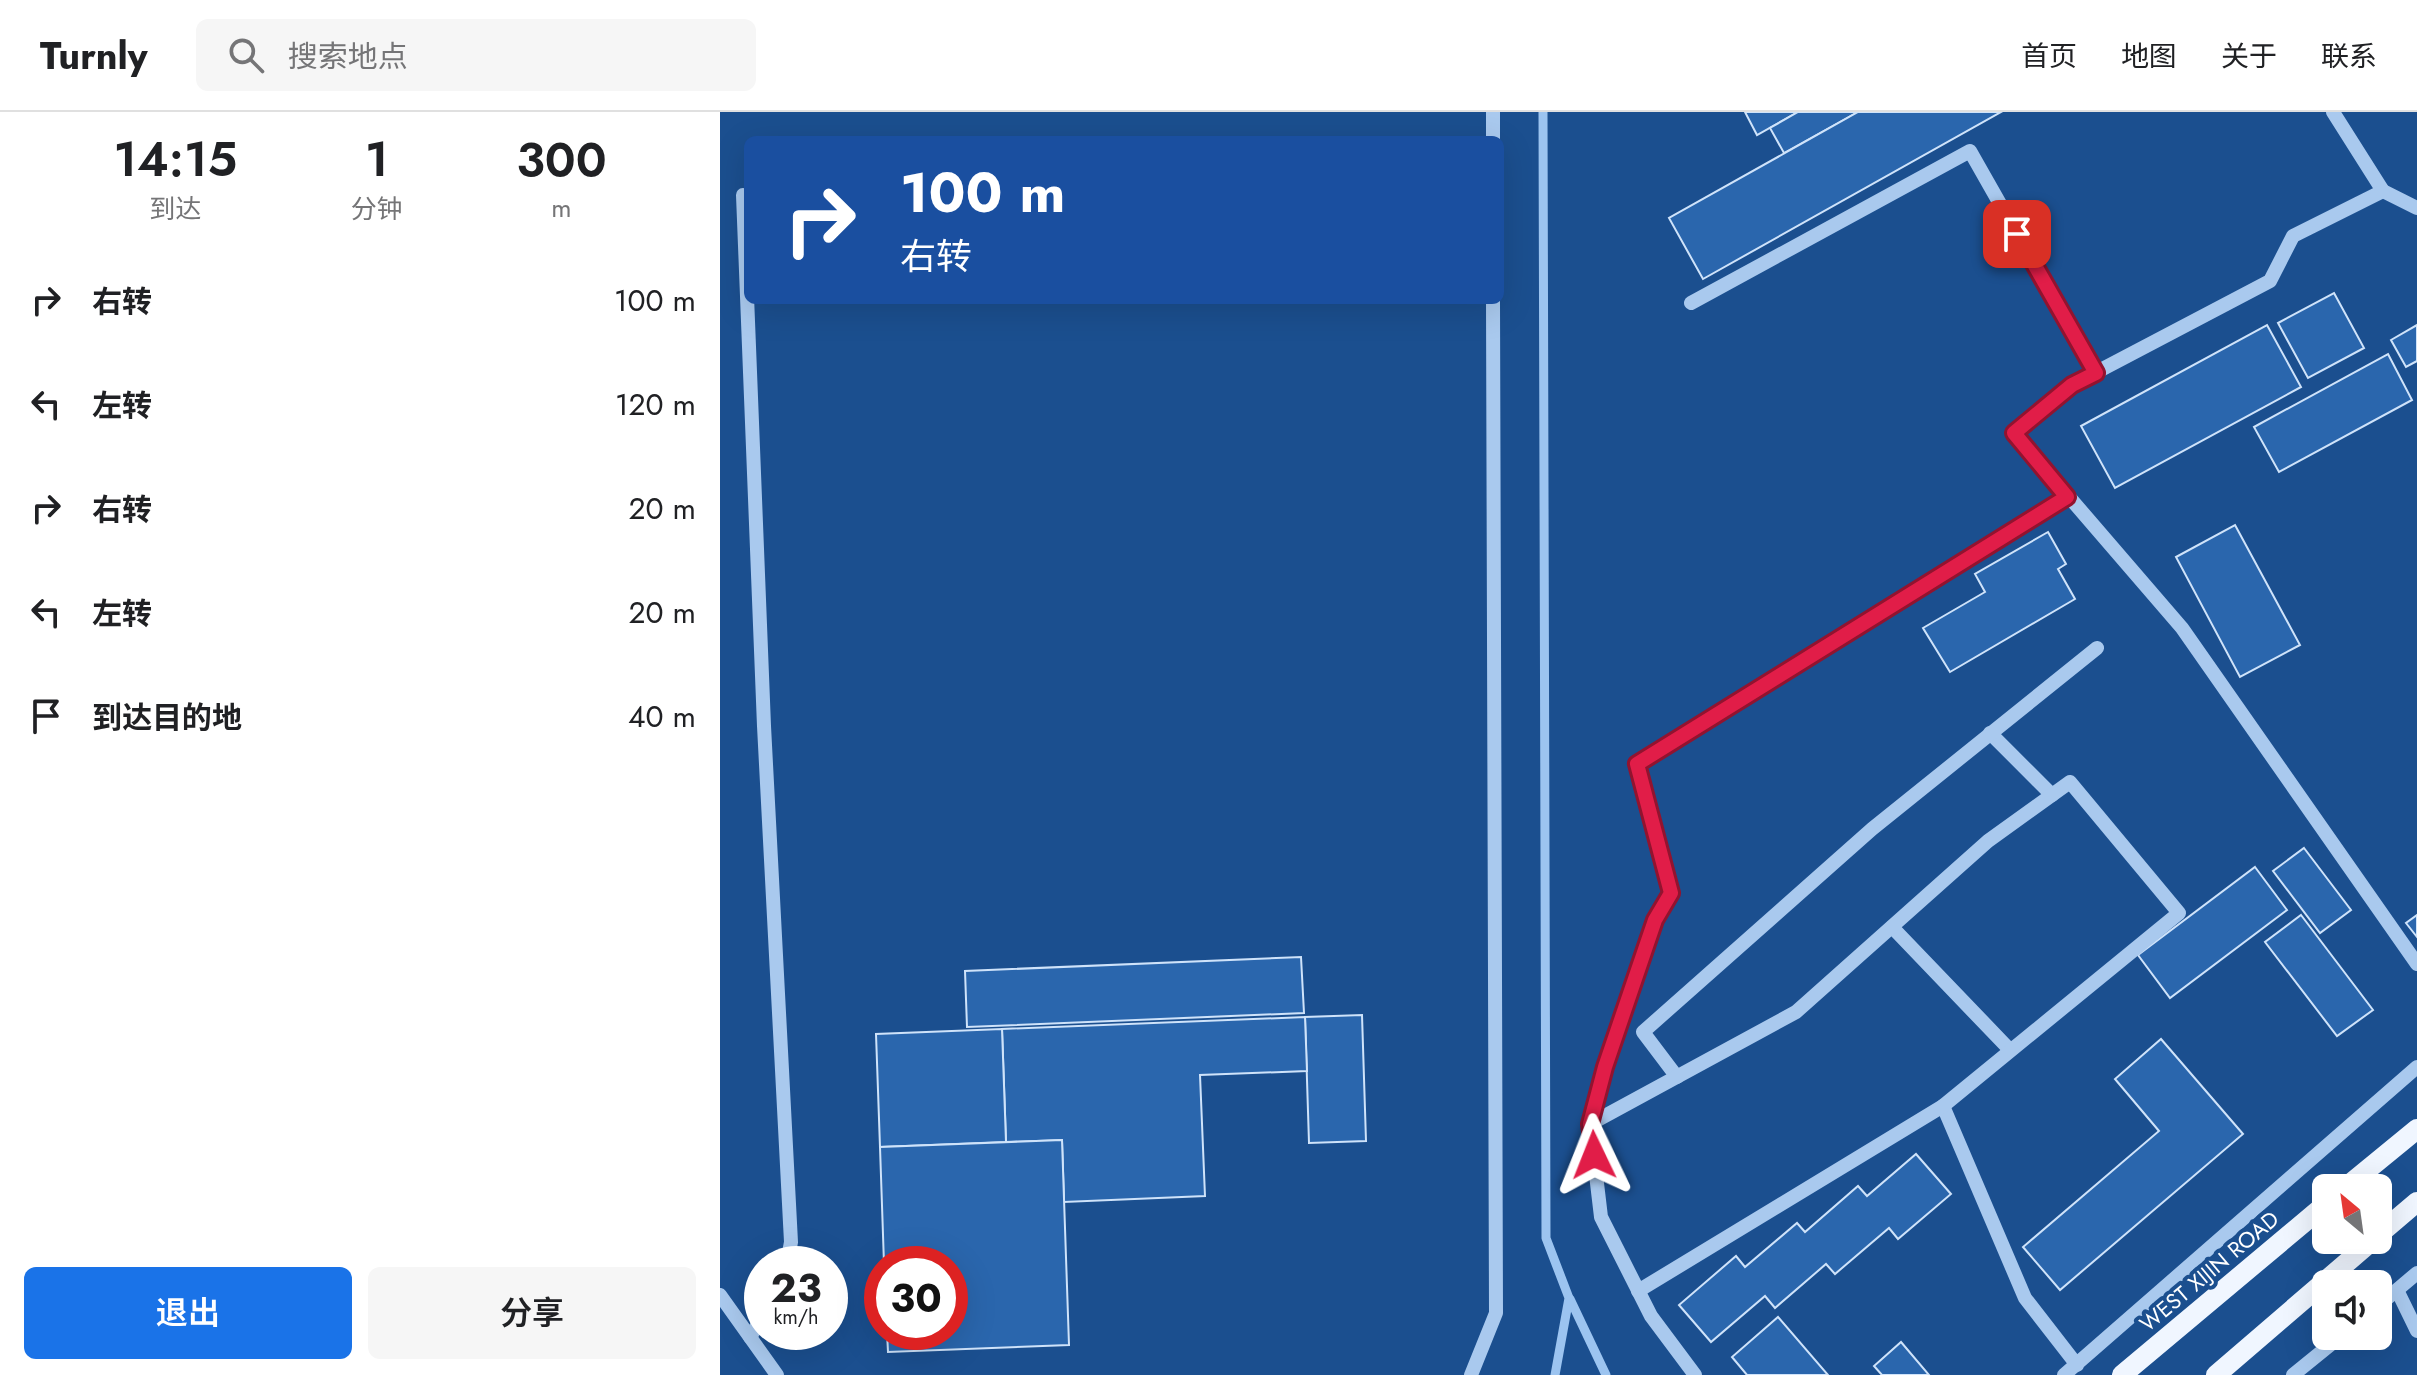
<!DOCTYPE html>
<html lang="zh">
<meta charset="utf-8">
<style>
:root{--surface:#fff;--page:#f6f6f6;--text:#202124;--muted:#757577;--line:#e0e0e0;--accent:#1a73e8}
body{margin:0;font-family:Jost,"Noto Sans SC",sans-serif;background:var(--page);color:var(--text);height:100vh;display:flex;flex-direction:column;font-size:30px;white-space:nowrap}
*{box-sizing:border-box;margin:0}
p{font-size:26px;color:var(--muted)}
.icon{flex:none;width:44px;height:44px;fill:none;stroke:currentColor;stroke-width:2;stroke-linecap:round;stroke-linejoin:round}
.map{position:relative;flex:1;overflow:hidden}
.sheet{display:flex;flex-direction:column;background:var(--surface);width:720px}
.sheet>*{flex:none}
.banner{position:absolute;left:24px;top:24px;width:760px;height:168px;border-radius:12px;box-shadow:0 8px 32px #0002;background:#1a4fa0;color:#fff;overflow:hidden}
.needle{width:52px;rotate:331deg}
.controls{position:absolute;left:1592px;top:1062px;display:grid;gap:16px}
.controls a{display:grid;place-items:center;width:80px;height:80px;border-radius:12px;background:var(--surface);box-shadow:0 8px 32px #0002;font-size:40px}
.speed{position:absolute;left:24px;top:1134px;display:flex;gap:16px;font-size:40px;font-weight:700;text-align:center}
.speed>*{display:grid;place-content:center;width:104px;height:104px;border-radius:50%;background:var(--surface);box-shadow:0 8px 32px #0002;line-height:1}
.speed small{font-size:20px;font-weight:400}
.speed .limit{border:12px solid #d22;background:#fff;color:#111}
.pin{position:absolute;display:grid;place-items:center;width:68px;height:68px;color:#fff;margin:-34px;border-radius:16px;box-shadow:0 4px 12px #0006}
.me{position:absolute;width:88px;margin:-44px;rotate:358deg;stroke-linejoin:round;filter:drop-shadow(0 0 6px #0008)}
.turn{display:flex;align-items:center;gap:28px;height:168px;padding:0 24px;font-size:36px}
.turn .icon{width:104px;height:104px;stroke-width:2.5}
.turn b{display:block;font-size:56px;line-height:68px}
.eta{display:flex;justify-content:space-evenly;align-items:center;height:136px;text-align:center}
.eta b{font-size:48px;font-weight:600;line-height:56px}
.primary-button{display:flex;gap:16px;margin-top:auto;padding:16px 24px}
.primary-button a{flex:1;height:92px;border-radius:12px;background:var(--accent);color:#fff;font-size:32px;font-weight:600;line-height:92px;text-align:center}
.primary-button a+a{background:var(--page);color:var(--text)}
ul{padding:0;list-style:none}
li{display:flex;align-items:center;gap:24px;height:104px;padding:0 24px}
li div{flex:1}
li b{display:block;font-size:30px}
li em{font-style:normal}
header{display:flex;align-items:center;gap:48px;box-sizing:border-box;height:112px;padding:0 40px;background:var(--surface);border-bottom:2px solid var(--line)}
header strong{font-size:38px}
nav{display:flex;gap:44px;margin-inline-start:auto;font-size:28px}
.search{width:560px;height:72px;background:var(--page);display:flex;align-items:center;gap:20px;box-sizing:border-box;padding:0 28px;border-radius:12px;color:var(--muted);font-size:30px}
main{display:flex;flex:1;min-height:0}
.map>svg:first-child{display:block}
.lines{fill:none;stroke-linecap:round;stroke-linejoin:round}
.stream{stroke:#9cc4f0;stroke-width:9}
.building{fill:#2a66ad;stroke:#cfe3fa;stroke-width:2}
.minor{stroke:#a9c9ee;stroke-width:14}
.major{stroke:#f0f6ff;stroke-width:20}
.route-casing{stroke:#92132f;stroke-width:20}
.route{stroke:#e11d48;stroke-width:14}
.labels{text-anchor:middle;stroke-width:8;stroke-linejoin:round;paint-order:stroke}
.street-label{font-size:22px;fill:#fff;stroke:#1b4f8f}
</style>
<header>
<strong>Turnly</strong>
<div class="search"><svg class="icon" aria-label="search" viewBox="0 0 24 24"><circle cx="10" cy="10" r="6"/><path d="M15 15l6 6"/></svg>搜索地点</div>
<nav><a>首页</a><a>地图</a><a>关于</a><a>联系</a></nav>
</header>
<main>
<section class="sheet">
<div class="eta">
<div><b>14:15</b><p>到达</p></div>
<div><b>1</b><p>分钟</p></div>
<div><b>300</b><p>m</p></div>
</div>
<ul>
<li><svg class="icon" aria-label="right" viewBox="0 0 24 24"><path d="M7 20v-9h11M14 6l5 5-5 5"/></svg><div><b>右转</b></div><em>100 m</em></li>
<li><svg class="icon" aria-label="left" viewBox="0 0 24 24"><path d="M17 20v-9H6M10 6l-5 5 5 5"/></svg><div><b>左转</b></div><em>120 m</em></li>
<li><svg class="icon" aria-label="right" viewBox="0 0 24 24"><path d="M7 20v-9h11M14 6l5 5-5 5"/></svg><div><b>右转</b></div><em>20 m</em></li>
<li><svg class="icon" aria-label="left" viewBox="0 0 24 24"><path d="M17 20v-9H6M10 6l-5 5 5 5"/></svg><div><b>左转</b></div><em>20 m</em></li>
<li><svg class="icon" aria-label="arrive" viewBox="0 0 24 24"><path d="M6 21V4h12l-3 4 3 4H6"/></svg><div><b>到达目的地</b></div><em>40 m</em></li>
</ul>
<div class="primary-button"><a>退出</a><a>分享</a></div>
</section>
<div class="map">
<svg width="1697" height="1263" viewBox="0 0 1697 1263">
<rect width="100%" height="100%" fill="#1b4f8f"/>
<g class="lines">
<!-- stream -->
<g class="stream">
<path d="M 823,0 L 826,1126 L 849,1186 L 835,1263"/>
<path d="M 850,1187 L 886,1263"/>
</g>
</g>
<!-- building -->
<g class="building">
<path d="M 1025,0 L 1078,0 L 1037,23 Z"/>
<path d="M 1078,0 L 1138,0 L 1064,41 L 1050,16 Z"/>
<path d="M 1138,0 L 1281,0 L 983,167 L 949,106 Z"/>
<path d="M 1614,181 L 1644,236 L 1588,266 L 1558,211 Z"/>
<path d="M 1547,213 L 1581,275 L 1395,376 L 1361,314 Z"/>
<path d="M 1697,213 L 1697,249 L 1686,255 L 1671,228 Z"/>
<path d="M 1668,242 L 1692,288 L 1559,360 L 1534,315 Z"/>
<path d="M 1515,413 L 1580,533 L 1520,565 L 1456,445 Z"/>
<path d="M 1328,420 L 1346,452 L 1338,457 L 1355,487 L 1230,560 L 1203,516 L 1265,480 L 1255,462 Z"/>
<path d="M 1584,736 L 1631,798 L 1600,821 L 1553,759 Z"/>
<path d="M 1535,755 L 1567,798 L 1450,886 L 1418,843 Z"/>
<path d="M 1581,803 L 1653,898 L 1617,924 L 1545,830 Z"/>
<path d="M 1697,803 L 1697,825 L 1686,811 Z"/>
<path d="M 581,845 L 584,901 L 247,915 L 245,859 Z"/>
<path d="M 642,903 L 646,1029 L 589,1031 L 585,905 Z"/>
<path d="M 585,905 L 587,959 L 480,963 L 485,1084 L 344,1090 L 342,1028 L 286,1030 L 282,917 Z"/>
<path d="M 282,917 L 286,1030 L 160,1035 L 156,922 Z"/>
<path d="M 1441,927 L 1523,1022 L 1340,1178 L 1303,1135 L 1439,1019 L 1395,967 Z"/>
<path d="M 342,1028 L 349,1233 L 168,1240 L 167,1220 L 230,1220 L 230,1152 L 164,1152 L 160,1035 Z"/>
<path d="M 1196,1042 L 1231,1082 L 1178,1127 L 1169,1116 L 1115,1162 L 1106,1152 L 1055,1196 L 1045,1184 L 991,1230 L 959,1193 L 1016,1144 L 1025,1155 L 1077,1111 L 1085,1120 L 1138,1074 L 1147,1084 Z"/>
<path d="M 1058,1205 L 1108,1263 L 1027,1263 L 1012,1245 Z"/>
<path d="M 1181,1230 L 1209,1263 L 1162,1263 L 1154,1254 Z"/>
</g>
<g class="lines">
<!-- minor -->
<g class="minor">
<path d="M 773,0 L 773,28"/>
<path d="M 1613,0 L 1663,79 L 1697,96"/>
<path d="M 1663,79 L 1573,124 L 1550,169 L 1352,273 L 1294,321 L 1462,516 L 1697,852"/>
<path d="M 23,83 L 44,614 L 71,1130 L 67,1152"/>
<path d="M 971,191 L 1250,39 L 1376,261"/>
<path d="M 1270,621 L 1332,683"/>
<path d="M 1172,815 L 1290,938"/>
<path d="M 957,965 L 923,920 L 1152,717 L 1377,536"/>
<path d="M 1223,994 L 1305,1186 L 1357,1253"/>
<path d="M 870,1012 L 1076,900 L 1268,729 L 1350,670 L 1459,801 L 1223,994 L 918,1179"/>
<path d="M 1677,1178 L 1697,1219"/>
<path d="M 0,1183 L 57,1263"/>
<path d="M 1658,1194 L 1697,1161"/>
<path d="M 30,1225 L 42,1206"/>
<path d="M 751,1263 L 776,1201 L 773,188"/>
<path d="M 975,1263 L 931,1204 L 881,1105 L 870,1012 L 885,955 L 935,808 L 951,781 L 917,652 L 1347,385"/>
<path d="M 1344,1263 L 1697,955"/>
<path d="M 1573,1263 L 1621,1224"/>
</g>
<!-- major -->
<g class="major">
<path d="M 1625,1076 L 1697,1017"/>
<path d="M 1658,1123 L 1697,1090"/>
<path d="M 1402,1263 L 1606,1092"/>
<path d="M 1496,1263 L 1653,1128"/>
</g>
</g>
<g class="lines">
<defs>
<path id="route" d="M 874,1043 L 870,1012 L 885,955 L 935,808 L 951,781 L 917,652 L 1347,385 L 1294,321 L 1352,273 L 1376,261 L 1297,122"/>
</defs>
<!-- route casing -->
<use href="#route" class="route-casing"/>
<!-- route -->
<use href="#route" class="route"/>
</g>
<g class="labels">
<!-- street labels -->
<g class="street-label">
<text transform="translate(1489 1159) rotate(-40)" y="8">WEST XIJIN ROAD</text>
</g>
</g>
</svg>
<div class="controls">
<a><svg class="needle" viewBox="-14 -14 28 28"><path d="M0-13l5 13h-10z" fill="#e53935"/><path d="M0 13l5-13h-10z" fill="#757577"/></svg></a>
<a><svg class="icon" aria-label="sound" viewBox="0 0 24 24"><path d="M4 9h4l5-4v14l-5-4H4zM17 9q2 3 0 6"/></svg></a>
</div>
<div class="speed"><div>23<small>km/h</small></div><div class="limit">30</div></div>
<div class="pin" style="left:1297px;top:122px;background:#d93025"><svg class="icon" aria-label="arrive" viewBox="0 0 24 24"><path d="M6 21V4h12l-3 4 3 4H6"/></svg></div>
<svg class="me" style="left:874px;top:1043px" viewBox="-20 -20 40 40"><path d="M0-17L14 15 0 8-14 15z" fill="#e11d48" stroke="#fff" stroke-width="4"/></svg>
<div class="banner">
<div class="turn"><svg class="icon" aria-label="right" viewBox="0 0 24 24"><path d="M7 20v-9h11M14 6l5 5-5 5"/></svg><div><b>100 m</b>右转</div></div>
</div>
</div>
</main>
